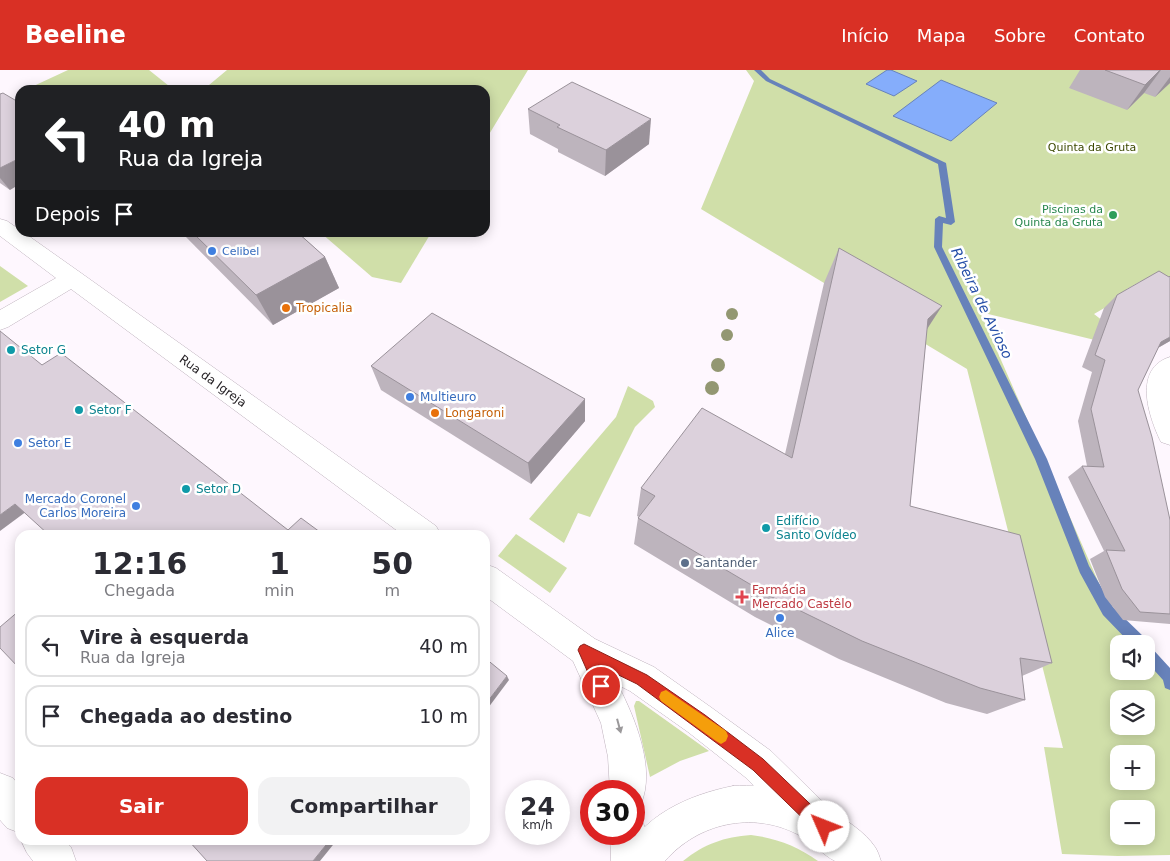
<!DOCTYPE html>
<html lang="pt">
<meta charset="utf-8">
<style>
:root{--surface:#fff;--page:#f2f2f3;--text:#2b2b33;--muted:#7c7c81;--line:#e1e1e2;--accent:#d93025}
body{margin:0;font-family:"DejaVu Sans",sans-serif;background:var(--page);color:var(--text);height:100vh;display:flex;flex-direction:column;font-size:19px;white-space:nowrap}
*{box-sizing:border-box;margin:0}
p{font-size:16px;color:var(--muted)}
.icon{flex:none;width:28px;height:28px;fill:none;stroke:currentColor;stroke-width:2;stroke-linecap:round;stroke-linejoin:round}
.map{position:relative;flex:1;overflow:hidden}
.details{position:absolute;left:15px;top:460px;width:475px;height:315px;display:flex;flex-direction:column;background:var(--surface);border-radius:15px;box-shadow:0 2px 12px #0003}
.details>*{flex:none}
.hud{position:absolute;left:15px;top:15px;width:475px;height:152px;border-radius:15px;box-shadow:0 2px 12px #0003;background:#202124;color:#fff;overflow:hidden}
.tools{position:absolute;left:1110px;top:565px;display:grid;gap:10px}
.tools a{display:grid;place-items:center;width:45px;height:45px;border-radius:10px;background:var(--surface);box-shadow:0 2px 12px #0003;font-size:25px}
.speed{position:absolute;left:505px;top:710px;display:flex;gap:10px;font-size:25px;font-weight:700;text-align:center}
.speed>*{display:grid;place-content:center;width:65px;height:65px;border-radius:50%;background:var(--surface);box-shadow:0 2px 12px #0003;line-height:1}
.speed small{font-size:12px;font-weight:400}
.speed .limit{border:8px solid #d22;background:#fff;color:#111}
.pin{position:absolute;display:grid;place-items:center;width:42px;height:42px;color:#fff;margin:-21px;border:2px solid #fff;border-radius:50%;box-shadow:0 1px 5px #0007}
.me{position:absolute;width:55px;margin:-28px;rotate:314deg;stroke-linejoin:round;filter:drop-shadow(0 0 4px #0008)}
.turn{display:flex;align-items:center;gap:18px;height:105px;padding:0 20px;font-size:22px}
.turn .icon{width:65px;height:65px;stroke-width:2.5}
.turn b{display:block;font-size:35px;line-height:42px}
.then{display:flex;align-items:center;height:48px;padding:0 20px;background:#0003;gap:10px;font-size:19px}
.eta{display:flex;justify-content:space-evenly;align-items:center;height:85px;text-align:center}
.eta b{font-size:30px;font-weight:700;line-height:35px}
.action{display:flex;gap:10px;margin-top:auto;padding:10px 20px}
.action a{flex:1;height:58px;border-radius:15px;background:var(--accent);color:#fff;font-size:20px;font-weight:700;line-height:58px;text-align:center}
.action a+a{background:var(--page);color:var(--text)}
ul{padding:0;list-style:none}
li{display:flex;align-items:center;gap:15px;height:62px;margin:0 10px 8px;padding:0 10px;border:2px solid var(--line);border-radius:15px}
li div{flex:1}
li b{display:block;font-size:19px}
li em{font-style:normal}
header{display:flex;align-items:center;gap:30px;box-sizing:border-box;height:70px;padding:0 25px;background:var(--accent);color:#fff}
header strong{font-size:24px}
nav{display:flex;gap:28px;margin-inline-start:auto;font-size:18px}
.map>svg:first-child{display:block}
.green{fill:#d0dfa9;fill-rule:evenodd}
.water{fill:#85adfb;stroke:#6782ba}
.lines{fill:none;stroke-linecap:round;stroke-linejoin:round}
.stream{fill:#6782ba;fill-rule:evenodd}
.street-casing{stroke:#beb2bd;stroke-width:1}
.secondary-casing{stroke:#beb2bd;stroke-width:1}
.street{fill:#fff;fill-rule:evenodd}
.secondary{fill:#fff;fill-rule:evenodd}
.tree{fill:#939772}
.wall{fill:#bdb4bd}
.shaded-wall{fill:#9a929a}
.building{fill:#dcd1dc;stroke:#9a929a}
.oneway{fill:#9b999b}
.route{fill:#d93025;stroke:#8d1f18}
.slow{fill:#f59e0b}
.leisure-dot{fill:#2e9e5b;stroke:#fff;stroke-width:2}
.shop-dot{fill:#3f7fe0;stroke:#fff;stroke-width:2}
.food-dot{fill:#e8710a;stroke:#fff;stroke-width:2}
.culture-dot{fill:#0f9aa8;stroke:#fff;stroke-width:2}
.service-dot{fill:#5c6f8a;stroke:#fff;stroke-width:2}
.health-dot{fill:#e0444e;stroke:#fff;stroke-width:2}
.labels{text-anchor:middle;stroke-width:5;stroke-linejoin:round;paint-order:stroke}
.far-park-label{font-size:11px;fill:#3b4800;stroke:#fff}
.far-leisure-label{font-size:11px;fill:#27864d;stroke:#fff;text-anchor:end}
.far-shop-label{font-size:11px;fill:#366cbe;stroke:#fff;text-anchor:start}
.food-label{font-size:12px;fill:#c56008;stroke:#fff;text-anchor:start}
.culture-label{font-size:12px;fill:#0d838f;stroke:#fff;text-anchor:start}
.street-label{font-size:12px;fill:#211d21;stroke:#fff}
.shop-label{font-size:12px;fill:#366cbe;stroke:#fff;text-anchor:start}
.service-label{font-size:12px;fill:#4e5e75;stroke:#fff;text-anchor:start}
.health-label{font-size:12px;fill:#be3a42;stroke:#fff;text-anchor:start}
.water-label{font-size:14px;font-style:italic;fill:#264fa8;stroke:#fff}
</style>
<header>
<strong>Beeline</strong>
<nav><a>Início</a><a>Mapa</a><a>Sobre</a><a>Contato</a></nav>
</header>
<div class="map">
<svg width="1170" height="791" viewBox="0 0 1170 791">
<rect width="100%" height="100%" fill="#fef7fe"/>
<!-- green -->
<g class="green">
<path d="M 68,0 L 149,0 L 174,20 L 103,20 L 103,18 L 88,20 L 25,20 Z"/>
<path d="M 227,0 L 528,0 L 485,71 L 485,20 L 203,20 Z"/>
<path d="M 746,0 L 1170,0 L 1170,230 L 1141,211 L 1127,219 L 1120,229 L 1094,244 L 1112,258 L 1107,273 L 980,242 L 1105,527 L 1123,550 L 1170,599 L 1170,785 L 1118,786 L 1062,784 L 1044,677 L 1063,678 L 967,299 L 701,139 L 754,11 ZM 1119,574 L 1146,574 L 1146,601 L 1119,601 ZM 1119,629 L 1146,629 L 1146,656 L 1119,656 ZM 1119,684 L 1146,684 L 1146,711 L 1119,711 ZM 1119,739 L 1146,739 L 1146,766 L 1119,766 Z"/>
<path d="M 321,163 L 431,163 L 401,213 L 372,207 Z"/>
<path d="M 0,196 L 28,216 L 0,232 Z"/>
<path d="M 628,316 L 653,331 L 655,337 L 635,357 L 590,447 L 578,443 L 564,473 L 529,449 L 616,347 Z"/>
<path d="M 516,464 L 567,498 L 550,523 L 498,486 Z"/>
<path d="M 636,631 L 639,631 L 709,681 L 680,691 L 650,707 L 634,636 Z"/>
<path d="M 751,765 C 776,768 797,776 818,791 L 683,791 C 704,774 724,767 751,765 Z"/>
</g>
<!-- water -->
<g class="water">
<path d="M 887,0 L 891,0 L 917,11 L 894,26 L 866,14 Z"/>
<path d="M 941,10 L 997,33 L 951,71 L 893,46 Z"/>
</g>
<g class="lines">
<!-- stream -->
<path class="stream" d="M 754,0 L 761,0 L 770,9 L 946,93 L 955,152 L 951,155 L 943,153 L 942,177 L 1047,389 L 1089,496 L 1113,537 L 1146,569 L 1148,574 L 1170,598 L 1170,620 L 1165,618 L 1163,610 L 1146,591 L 1146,574 L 1131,574 L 1103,545 L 1080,503 L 1035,389 L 934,177 L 935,149 L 939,146 L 946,148 L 938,94 L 766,11 Z"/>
<defs>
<g id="street">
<path d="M 0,149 L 7,151 L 20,160 L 20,162 L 23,162 L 81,203 L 436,456 L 441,465 L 403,465 L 71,219 L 8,257 L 0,260 L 0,240 L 56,208 L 0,166 Z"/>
<path d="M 1170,287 L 1170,375 L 1161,372 C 1148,346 1133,298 1170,287 Z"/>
<path d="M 485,494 L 496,498 L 595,569 L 654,597 L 712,638 L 771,681 L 826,735 L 832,748 L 826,761 L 813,767 L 800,761 L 745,707 L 688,662 L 630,621 L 618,615 C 635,648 656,698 641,734 L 634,737 L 634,721 L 610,721 L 608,687 L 601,653 L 573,591 L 485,526 Z"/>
<path d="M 0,703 L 13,708 L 20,717 L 20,763 L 7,758 L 0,750 Z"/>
<path d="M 634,747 L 642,751 L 648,764 L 649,791 L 611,791 L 610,764 L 634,764 Z"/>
<path d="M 21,770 L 64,770 L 71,777 L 76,791 L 33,791 L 27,783 Z"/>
</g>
<path id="secondary" d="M 733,716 C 742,716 751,715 760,716 C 793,720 856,748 875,777 C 878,781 879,786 881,791 C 872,791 841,791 835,791 C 824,786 810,770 797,764 C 752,741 698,753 665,791 L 621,791 C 640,746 688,725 733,716 Z"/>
</defs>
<!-- street casing -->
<use href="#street" class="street-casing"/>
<!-- secondary casing -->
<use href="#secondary" class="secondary-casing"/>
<!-- street -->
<use href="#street" class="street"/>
<!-- secondary -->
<use href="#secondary" class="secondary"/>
</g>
<!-- trees -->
<g class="tree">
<circle cx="732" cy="244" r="6"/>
<circle cx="727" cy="265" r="6"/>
<circle cx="718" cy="295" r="7"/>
<circle cx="712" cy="318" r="7"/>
</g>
<!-- wall -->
<g class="wall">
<path d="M 1080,0 L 1170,0 L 1170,13 L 1155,27 L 1144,23 L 1127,40 L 1069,18 Z"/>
<path d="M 0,24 L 10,120 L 0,113 Z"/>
<path d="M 528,39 L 649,74 L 605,106 L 558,82 L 558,79 L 530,64 Z"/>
<path d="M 181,162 L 297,162 L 325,187 L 339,218 L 273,255 Z"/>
<path d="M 839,178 L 927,259 L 910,436 L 1052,593 L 1022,606 L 1025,630 L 987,644 L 946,633 L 839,589 L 755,547 L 634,474 L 638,448 L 639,447 L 637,446 L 641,418 L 785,384 L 824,213 Z"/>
<path d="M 1117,225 L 1170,271 L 1158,278 L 1138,320 L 1170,450 L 1170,554 L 1123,550 L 1105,527 L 1090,489 L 1104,481 L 1068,407 L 1082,396 L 1087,396 L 1078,351 L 1092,302 L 1082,297 L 1104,238 Z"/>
<path d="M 371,296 L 585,351 L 531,414 L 381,320 Z"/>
</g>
<!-- shaded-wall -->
<g class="shaded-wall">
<path d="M 1160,0 L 1161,0 L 1144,23 L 1127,40 L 1145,15 Z"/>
<path d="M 1170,7 L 1170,13 L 1155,27 Z"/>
<path d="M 651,49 L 649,74 L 605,106 L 606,80 Z"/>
<path d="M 20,88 L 20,114 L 10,120 L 0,108 L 0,98 Z"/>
<path d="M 325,187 L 339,218 L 273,255 L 256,225 Z"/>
<path d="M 942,236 L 920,270 L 928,249 Z"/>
<path d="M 1170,267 L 1170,271 L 1147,284 L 1161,272 Z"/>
<path d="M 585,329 L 585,351 L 531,414 L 528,393 Z"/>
<path d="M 15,434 L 27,441 L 0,461 L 0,445 Z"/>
<path d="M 507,606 L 509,610 L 485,642 L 485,635 Z"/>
<path d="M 330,770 L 337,770 L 320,791 L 313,791 Z"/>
</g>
<!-- building -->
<g class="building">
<path d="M 1105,0 L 1160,0 L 1145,15 Z"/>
<path d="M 572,12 L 651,49 L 606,80 L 557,57 L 560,55 L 528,39 Z"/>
<path d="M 3,23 L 20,33 L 20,88 L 0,98 L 0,24 Z"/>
<path d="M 192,162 L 297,162 L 325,187 L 256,225 Z"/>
<path d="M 839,178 L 942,236 L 928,249 L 910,436 L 1020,465 L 1052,593 L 1020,588 L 1025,630 L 980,618 L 862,571 L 770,526 L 638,448 L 655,426 L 641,418 L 702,338 L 792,388 Z"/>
<path d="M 1159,201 L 1169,207 L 1170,206 L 1170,267 L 1161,272 L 1138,320 L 1152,367 L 1170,450 L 1170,544 L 1140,542 L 1122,519 L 1106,480 L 1125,481 L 1082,396 L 1104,397 L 1091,339 L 1105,290 L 1095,285 L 1117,225 Z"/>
<path d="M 432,243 L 585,329 L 528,393 L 371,296 Z"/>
<path d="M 0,261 L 42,295 L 61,283 L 288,460 L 301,448 L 324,465 L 49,465 L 15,434 L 0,445 Z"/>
<path d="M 20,540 L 20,599 L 0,578 L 0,557 Z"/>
<path d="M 485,588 L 507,606 L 485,635 Z"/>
<path d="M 188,770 L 330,770 L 313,791 L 207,791 Z"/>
</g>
<!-- one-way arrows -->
<defs><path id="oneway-solid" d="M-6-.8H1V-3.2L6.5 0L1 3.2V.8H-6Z" transform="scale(1.25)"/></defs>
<use class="oneway" href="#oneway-solid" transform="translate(619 656) rotate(75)"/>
<!-- route -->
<path class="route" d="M 584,574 L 647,605 L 705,645 L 763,689 L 829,752 L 831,757 L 829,763 L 824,765 L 818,763 L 753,700 L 637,614 L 598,595 L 608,616 L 606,621 L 601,623 L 596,621 L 578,580 L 580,576 Z"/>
<!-- slow -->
<path class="slow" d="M 666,620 L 726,661 L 728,666 L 726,671 L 721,674 L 716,671 L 661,631 L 659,627 L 661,622 Z"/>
<!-- markers -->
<circle class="leisure-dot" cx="1113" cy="145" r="5"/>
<g class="shop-dot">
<circle cx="212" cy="181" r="5"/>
<circle cx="410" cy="327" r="5"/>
<circle cx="18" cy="373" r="5"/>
<circle cx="136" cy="436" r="5"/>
<circle cx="780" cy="548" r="5"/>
</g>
<g class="food-dot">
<circle cx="286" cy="238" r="5"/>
<circle cx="435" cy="343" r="5"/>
</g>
<g class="culture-dot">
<circle cx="11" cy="280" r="5"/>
<circle cx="79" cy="340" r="5"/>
<circle cx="186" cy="419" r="5"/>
<circle cx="766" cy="458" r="5"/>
</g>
<circle class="service-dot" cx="685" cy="493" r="5"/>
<path class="health-dot" d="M739.5 519.5h5v5h5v5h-5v5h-5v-5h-5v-5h5z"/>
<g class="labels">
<!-- far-park labels -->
<g class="far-park-label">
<text x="1092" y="81">Quinta da Gruta</text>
</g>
<!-- far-leisure labels -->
<g class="far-leisure-label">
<text x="1103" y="143">Piscinas da<tspan x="1103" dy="13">Quinta da Gruta</tspan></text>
</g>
<!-- far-shop labels -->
<g class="far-shop-label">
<text x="222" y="185">Celibel</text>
</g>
<!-- food labels -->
<g class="food-label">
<text x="296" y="242">Tropicalia</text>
<text x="445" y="347">Longaroni</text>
</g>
<!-- culture labels -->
<g class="culture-label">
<text x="21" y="284">Setor G</text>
<text x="89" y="344">Setor F</text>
<text x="196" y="423">Setor D</text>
<text x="776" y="455">Edifício<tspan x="776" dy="14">Santo Ovídeo</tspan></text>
</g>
<!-- street labels -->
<g class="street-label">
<text transform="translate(213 311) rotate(36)" y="4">Rua da Igreja</text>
</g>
<!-- shop labels -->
<g class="shop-label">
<text x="420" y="331">Multieuro</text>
<text x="28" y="377">Setor E</text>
<text x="126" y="433" text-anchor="end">Mercado Coronel<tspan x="126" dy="14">Carlos Moreira</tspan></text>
<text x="780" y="567" text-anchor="middle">Alice</text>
</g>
<!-- service labels -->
<g class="service-label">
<text x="695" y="497">Santander</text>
</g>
<!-- health labels -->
<g class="health-label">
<text x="752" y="524">Farmácia<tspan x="752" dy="14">Mercado Castêlo</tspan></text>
</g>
<!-- water labels -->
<g class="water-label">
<text transform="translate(982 233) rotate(64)" y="5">Ribeira de Avioso</text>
</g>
</g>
</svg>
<div class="tools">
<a><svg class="icon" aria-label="sound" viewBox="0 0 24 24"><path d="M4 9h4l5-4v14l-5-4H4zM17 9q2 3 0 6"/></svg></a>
<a><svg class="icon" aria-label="layers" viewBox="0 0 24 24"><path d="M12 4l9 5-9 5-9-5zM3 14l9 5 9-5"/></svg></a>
<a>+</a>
<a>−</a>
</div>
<div class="speed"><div>24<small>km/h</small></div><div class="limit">30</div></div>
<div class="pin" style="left:601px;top:616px;background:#d93025"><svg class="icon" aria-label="arrive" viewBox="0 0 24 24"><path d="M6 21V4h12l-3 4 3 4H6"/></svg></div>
<svg class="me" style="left:824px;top:757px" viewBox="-20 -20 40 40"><circle r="19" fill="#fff"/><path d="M0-13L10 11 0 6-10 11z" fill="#d93025"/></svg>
<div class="hud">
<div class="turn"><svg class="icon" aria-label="left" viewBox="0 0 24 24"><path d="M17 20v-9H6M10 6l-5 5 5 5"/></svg><div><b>40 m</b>Rua da Igreja</div></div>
<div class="then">Depois<svg class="icon" aria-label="arrive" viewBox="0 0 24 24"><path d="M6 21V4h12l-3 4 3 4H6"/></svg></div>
</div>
<section class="details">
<div class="eta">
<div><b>12:16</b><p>Chegada</p></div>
<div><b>1</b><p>min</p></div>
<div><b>50</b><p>m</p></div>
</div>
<ul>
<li><svg class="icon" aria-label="left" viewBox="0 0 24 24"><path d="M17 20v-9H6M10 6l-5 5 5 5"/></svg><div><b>Vire à esquerda</b><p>Rua da Igreja</p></div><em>40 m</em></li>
<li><svg class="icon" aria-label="arrive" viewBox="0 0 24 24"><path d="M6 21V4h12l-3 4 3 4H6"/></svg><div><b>Chegada ao destino</b></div><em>10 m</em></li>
</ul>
<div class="action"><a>Sair</a><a>Compartilhar</a></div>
</section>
</div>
